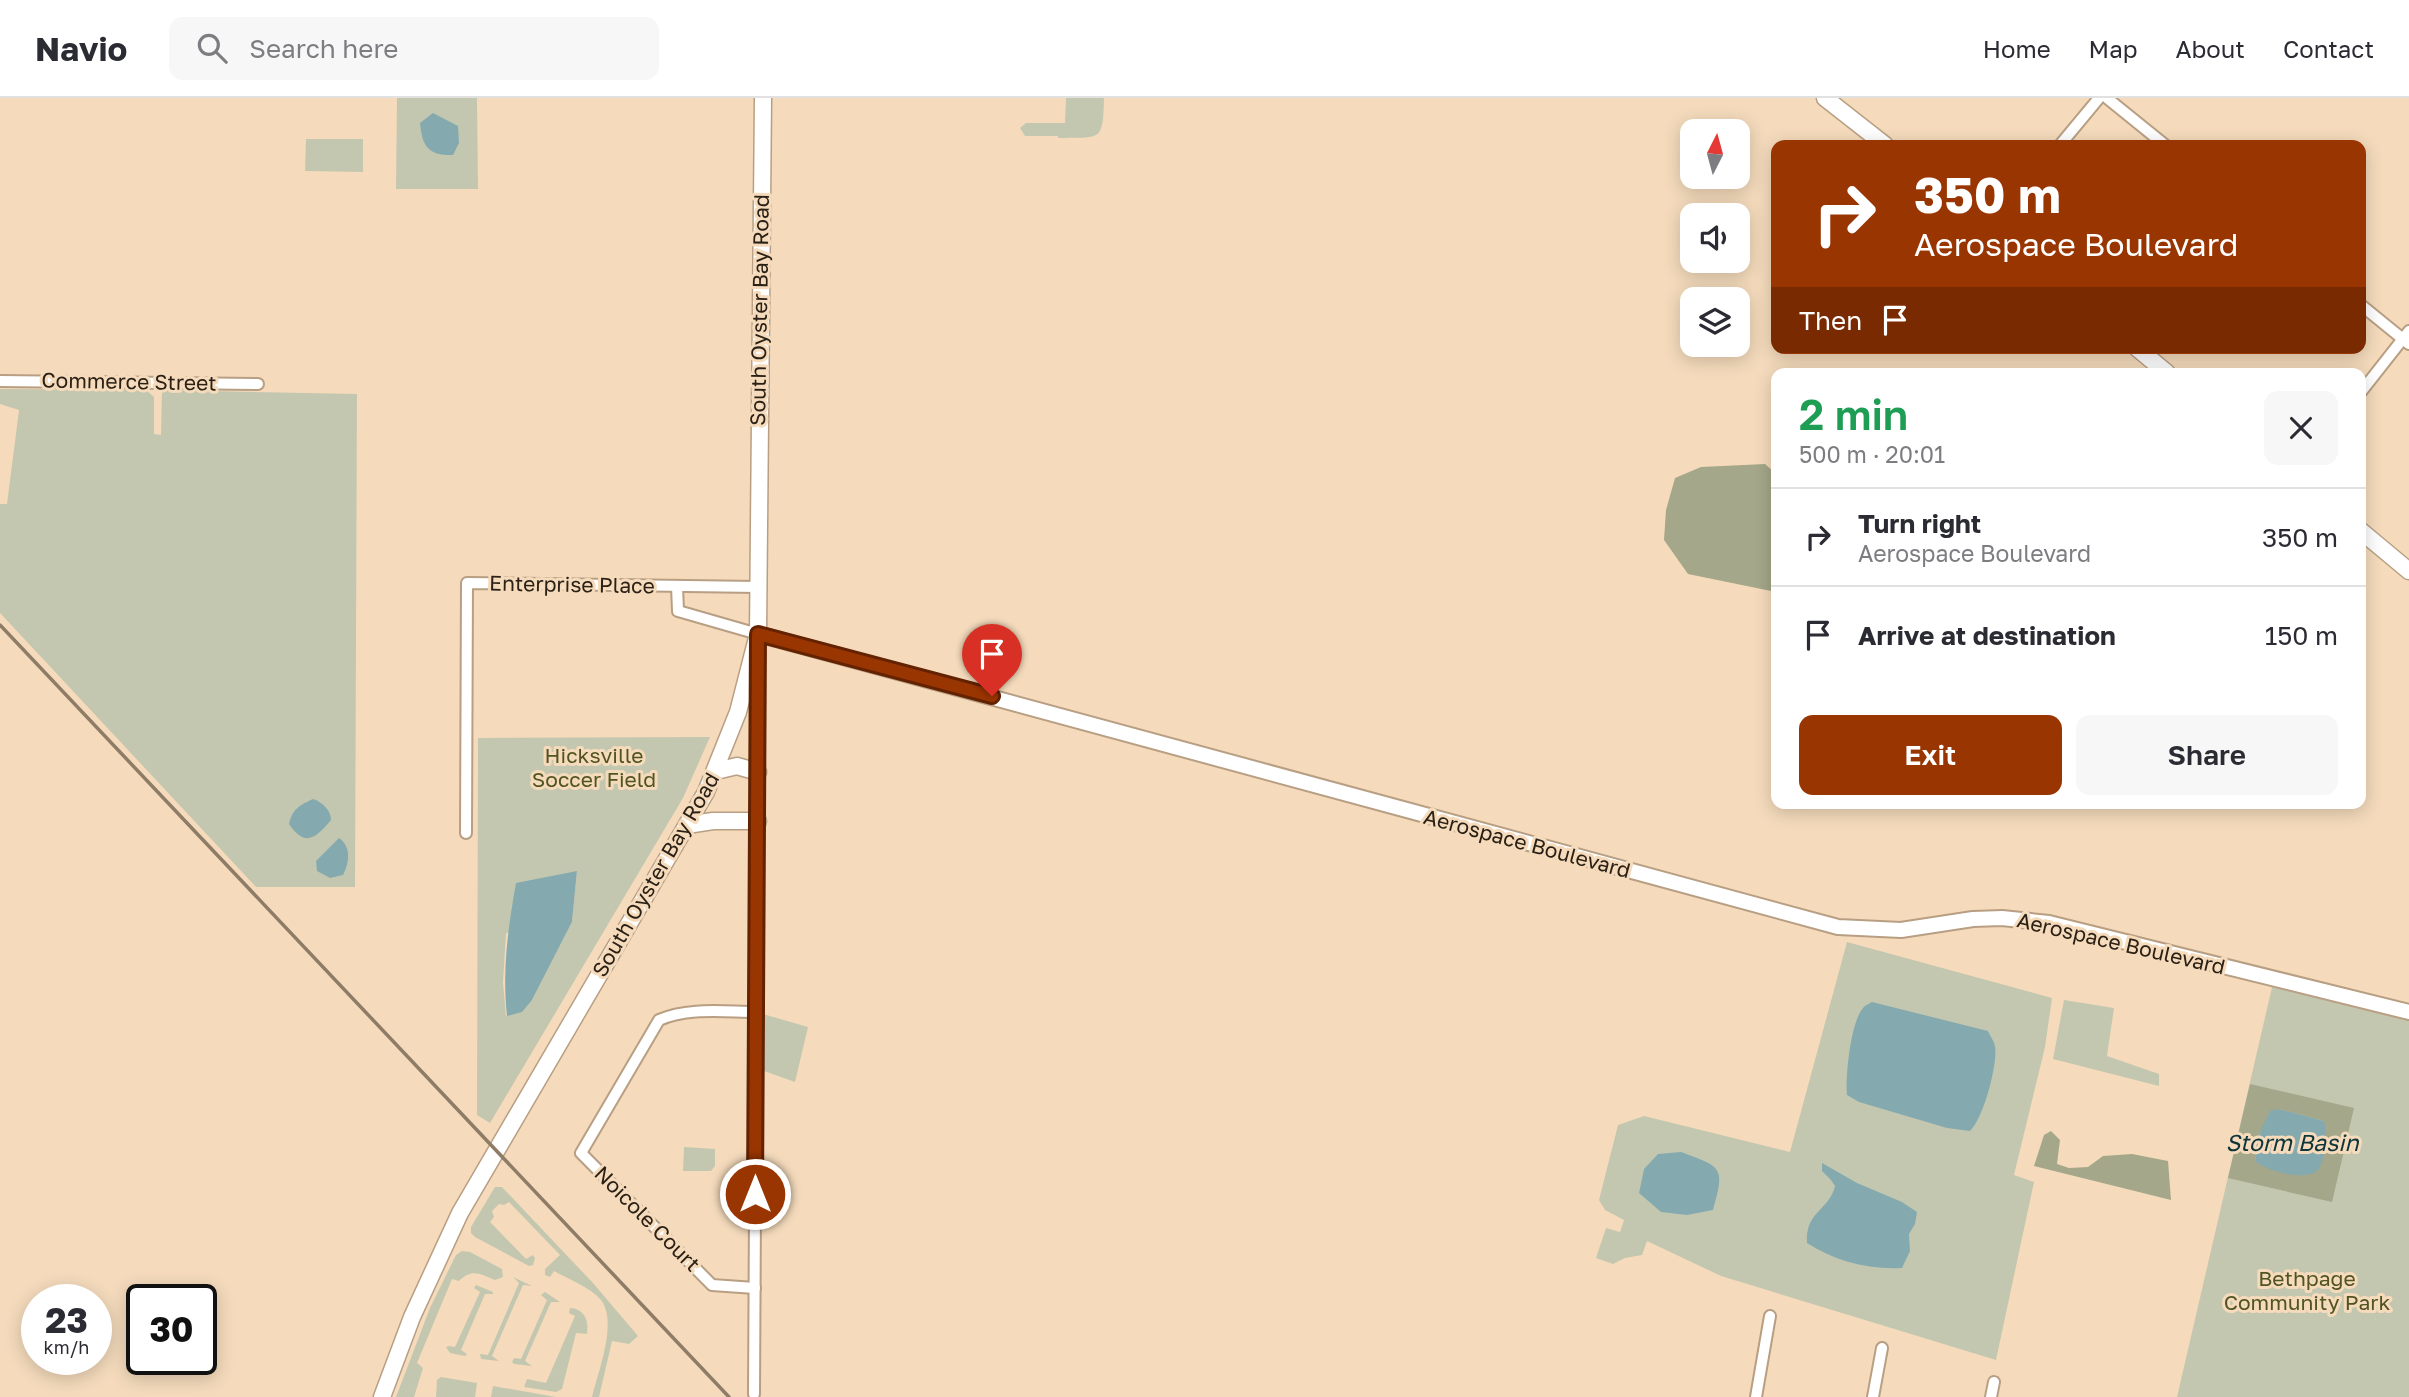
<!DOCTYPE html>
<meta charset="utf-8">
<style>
:root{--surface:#fff;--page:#f7f7f7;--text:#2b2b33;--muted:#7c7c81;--line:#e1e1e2;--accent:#993501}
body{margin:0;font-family:"Golos Text",sans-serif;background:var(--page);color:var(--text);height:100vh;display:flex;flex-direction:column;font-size:26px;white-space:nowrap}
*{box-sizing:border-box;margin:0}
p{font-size:23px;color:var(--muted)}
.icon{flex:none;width:38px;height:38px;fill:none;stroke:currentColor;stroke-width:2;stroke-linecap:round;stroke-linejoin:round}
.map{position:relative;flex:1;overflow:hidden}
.side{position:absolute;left:1771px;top:270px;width:595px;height:441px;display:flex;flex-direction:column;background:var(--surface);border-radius:14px;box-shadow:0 4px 18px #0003}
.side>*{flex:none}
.guide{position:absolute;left:1771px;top:42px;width:595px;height:214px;border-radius:14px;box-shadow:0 4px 18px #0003;background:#993501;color:#fff;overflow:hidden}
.needle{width:46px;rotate:6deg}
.tools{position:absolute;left:1680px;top:21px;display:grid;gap:14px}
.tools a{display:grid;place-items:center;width:70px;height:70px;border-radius:14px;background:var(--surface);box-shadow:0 4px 18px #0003;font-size:35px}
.speed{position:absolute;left:21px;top:1186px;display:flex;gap:14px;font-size:35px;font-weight:700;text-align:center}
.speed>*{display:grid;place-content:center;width:91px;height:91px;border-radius:50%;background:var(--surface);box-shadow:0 4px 18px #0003;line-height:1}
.speed small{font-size:18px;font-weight:400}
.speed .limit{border:4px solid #111;border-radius:10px;background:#fff;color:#111}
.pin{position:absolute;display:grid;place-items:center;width:60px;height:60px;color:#fff;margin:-72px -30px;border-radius:50% 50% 50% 0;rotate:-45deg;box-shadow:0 0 7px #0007}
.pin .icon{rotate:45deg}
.me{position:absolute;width:77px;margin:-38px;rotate:0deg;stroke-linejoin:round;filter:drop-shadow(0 0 5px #0008)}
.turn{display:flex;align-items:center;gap:24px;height:147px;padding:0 28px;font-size:32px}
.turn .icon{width:91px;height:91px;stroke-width:2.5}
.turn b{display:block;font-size:49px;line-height:60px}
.then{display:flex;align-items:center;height:66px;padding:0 28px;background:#0003;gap:14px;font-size:26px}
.round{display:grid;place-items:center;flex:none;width:74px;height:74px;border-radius:14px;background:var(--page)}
.head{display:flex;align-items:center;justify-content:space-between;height:119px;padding:0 28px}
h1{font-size:42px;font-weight:600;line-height:52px;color:#1e9e55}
.primary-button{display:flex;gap:14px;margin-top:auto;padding:14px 28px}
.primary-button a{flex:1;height:80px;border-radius:14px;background:var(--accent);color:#fff;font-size:28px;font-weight:600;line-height:80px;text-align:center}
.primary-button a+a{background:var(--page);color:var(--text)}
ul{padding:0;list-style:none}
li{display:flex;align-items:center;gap:21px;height:98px;padding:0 28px;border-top:2px solid var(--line)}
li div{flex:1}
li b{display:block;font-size:26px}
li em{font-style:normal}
header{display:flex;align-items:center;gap:42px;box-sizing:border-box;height:98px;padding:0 35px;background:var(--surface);border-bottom:2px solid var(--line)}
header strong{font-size:33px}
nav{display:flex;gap:38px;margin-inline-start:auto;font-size:24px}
.search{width:490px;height:63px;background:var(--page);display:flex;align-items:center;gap:18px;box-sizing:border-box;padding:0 24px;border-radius:14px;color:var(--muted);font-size:26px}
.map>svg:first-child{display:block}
.green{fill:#c4c7af;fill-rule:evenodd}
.forest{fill:#a4a789;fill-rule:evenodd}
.water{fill:#84aaaf}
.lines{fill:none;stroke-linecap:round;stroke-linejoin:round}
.minor-casing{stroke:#b89f83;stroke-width:14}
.tertiary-casing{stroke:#b89f83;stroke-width:18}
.secondary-casing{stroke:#b89f83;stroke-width:19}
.minor{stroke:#fff;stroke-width:10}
.tertiary{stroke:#fff;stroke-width:14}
.secondary{stroke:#fff;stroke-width:16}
.rail{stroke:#8e7c67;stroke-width:3.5}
.route-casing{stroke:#632201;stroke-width:18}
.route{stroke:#993501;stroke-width:12}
.labels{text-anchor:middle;stroke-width:6;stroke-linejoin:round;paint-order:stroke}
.street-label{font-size:21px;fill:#2a2015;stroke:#f5dbbc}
.park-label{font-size:21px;fill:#505421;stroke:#f5dbbc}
.water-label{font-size:23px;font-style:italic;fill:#0f353a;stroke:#f5dbbc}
</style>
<header>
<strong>Navio</strong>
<div class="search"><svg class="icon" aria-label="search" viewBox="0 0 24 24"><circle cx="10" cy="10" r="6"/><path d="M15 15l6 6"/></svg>Search here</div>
<nav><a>Home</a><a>Map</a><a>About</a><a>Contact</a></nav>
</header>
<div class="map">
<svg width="2409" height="1299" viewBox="0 0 2409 1299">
<rect width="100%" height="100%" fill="#f5dbbc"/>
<!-- green -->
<g class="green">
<path d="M 397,0 L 477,0 L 478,91 L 396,91 Z"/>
<path d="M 1066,0 L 1104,0 C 1103,45 1101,39 1058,40 L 1058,38 L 1025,38 L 1020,30 L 1026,25 L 1065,25 Z"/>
<path d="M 306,41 L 363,41 L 363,74 L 305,73 Z"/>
<path d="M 0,291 L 146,292 L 154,299 L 154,336 L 161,337 L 162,292 L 357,296 L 355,789 L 256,789 L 0,515 L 0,406 L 7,406 L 19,312 L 0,306 Z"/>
<path d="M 710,639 L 683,700 L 490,1025 L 477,1017 L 478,640 ZM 577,773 L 572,824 L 532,902 L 506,918 L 503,884 L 506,836 Z"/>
<path d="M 1847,844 L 2052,900 L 2045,949 L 2014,1077 L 2034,1084 L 1996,1262 L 1721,1178 L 1647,1143 L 1642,1157 L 1625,1160 L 1613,1166 L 1596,1160 L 1606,1130 L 1620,1134 L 1624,1122 L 1605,1112 L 1599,1102 L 1618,1027 L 1644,1018 L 1790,1054 Z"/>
<path d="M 2273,885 L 2409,919 L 2409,1299 L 2177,1299 Z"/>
<path d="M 2064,902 L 2114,910 L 2107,958 L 2159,976 L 2159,988 L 2053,961 Z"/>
<path d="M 756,914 L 808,929 L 795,984 L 756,970 Z"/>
<path d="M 684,1049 L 715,1051 L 715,1068 L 711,1073 L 683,1073 Z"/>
<path d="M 495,1089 L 502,1089 L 593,1185 L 638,1238 L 629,1246 L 612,1243 L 599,1299 L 592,1299 C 598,1274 618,1224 601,1202 C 590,1189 568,1181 554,1173 L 550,1179 L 545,1177 L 545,1171 L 560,1157 L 509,1104 L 504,1107 L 499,1106 L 492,1113 L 494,1119 L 490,1124 L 526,1161 L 533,1157 L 535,1160 L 533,1167 L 529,1168 L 475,1139 L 471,1135 L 471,1129 Z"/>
<path d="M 462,1153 L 470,1154 L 502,1171 L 503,1179 L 495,1182 C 480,1176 472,1170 459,1183 L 452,1181 L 417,1265 L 423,1270 L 414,1299 L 396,1299 L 430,1210 L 456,1157 Z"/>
<path d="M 513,1179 L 532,1188 L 523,1187 L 492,1258 L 499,1263 L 481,1261 L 480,1256 L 488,1257 L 519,1185 Z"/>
<path d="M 476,1187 L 493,1194 L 493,1196 L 485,1196 L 461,1252 L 467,1256 L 465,1258 L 450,1255 L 446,1249 L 449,1248 L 455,1249 L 480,1194 L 474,1190 Z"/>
<path d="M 545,1194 L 560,1204 L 551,1204 L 525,1263 L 532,1268 L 514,1266 L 512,1264 L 514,1260 L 521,1261 L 547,1202 L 541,1197 Z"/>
<path d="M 570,1210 C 585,1211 589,1223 587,1236 L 576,1235 L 562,1291 L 556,1294 L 524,1289 L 527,1281 L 546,1285 L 575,1218 L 569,1215 Z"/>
<path d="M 441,1279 L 477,1285 L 475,1299 L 436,1299 L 437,1282 Z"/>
<path d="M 493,1288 L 556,1299 L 557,1299 L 491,1299 Z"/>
</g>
<!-- forest -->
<g class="forest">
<path d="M 1765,366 L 1776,376 L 1776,494 L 1688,476 L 1664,442 L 1666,412 L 1675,380 L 1701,369 Z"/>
<path d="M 2250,986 L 2354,1010 L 2332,1104 L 2228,1080 ZM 2279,1011 L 2324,1023 L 2255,1063 L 2260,1034 Z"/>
<path d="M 2051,1033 L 2060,1042 L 2057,1066 L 2069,1070 L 2088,1069 L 2103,1058 L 2132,1056 L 2168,1063 L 2171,1102 L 2034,1068 L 2044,1037 Z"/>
</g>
<!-- water -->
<g class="water">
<path d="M 433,15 L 458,28 L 459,45 L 453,57 C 428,58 422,48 420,25 Z"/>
<path d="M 313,701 C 322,704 331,712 331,722 C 316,740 305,750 289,726 C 292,711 300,707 313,701 Z"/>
<path d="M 339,740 C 352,749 349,765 343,777 L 330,780 L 317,773 L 316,763 Z"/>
<path d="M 577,773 L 572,824 L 532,902 L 522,914 L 507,918 C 502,872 508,830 516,785 Z"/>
<path d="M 1872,904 L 1988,933 C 1990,938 1994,943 1995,948 C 1998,967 1983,1021 1970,1033 L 1947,1030 L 1859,1004 L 1847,997 C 1845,979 1851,923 1863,910 C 1865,907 1869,906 1872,904 Z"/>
<path d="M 2279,1011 L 2324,1023 C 2327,1033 2325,1041 2324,1050 C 2323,1057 2323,1066 2318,1072 C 2306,1084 2266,1073 2255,1063 L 2260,1034 L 2270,1013 Z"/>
<path d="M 1681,1054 C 1721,1069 1726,1068 1713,1112 L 1687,1117 L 1661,1114 L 1639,1095 L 1644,1071 L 1658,1056 Z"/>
<path d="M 1822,1065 L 1857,1085 L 1902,1104 L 1917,1114 L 1915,1126 L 1909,1136 L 1910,1153 L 1902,1170 C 1868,1172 1835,1163 1807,1145 C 1805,1113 1829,1113 1835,1088 L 1831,1082 L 1822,1073 Z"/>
</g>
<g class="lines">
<defs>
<g id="minor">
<path d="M 2107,0 L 2165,47"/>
<path d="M 2060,47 L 2099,0"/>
<path d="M 2361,207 L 2409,246"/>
<path d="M 0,283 L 258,286"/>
<path d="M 2361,294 L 2409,233"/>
<path d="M 677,488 L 678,513 L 758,536 L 758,541"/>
<path d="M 466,735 L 467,485 L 758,489"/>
<path d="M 755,1190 L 712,1187 L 581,1055 L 659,922 C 688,909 725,914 756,914"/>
<path d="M 754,1296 L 758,557"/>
<path d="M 1756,1299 L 1770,1218"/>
<path d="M 1873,1299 L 1882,1250"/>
<path d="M 1991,1299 L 1994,1284"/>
</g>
<path id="tertiary" d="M 758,536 L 1838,829 L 1901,832 L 1973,821 L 2002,820 L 2049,825 L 2409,914"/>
<g id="secondary">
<path d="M 1825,0 L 1885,47"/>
<path d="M 2137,250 L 2167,275"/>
<path d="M 2361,433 L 2409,473"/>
<path d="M 716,673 L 737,668 L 758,674"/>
<path d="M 687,727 L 713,723 L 758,723"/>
<path d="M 382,1299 L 412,1219 L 460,1115 L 706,694 L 738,614 L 758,536 L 763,0"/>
</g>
</defs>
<!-- minor casing -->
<use href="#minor" class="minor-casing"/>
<!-- tertiary casing -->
<use href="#tertiary" class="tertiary-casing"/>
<!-- secondary casing -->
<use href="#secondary" class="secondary-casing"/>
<!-- minor -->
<use href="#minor" class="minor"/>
<!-- tertiary -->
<use href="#tertiary" class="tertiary"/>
<!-- secondary -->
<use href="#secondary" class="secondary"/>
<!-- rail -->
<path class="rail" d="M 0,527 L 729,1299"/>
</g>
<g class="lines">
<defs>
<path id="route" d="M 755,1096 L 758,536 L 992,598"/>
</defs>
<!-- route casing -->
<use href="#route" class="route-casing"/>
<!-- route -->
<use href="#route" class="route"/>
</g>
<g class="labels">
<!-- street labels -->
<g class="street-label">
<text transform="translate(760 212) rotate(-89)" y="7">South Oyster Bay Road</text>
<text transform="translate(129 284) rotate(1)" y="7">Commerce Street</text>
<text transform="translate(572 487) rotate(1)" y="7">Enterprise Place</text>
<text transform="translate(1527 746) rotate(15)" y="7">Aerospace Boulevard</text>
<text transform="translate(656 777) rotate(-60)" y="7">South Oyster Bay Road</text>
<text transform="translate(2121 846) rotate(13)" y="7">Aerospace Boulevard</text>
<text transform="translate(647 1121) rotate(45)" y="7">Noicole Court</text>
</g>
<!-- park labels -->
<g class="park-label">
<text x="594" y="665">Hicksville<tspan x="594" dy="24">Soccer Field</tspan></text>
<text x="2307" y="1188">Bethpage<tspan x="2307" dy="24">Community Park</tspan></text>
</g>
<!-- water labels -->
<g class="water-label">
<text x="2292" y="1053">Storm Basin</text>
</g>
</g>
</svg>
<div class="tools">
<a><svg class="needle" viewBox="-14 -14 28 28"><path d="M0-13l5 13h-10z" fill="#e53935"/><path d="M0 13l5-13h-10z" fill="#7c7c81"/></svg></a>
<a><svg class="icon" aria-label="sound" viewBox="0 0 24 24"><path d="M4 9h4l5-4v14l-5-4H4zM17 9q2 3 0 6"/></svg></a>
<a><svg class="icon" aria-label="layers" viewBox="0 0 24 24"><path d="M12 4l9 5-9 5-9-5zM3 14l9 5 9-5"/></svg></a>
</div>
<div class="speed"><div>23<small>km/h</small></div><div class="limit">30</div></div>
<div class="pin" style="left:992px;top:598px;background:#d93025"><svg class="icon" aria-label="arrive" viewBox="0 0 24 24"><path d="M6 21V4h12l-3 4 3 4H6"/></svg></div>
<svg class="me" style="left:755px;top:1096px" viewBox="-20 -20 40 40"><circle r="17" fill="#993501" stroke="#fff" stroke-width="3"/><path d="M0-11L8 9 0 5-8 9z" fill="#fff"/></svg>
<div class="guide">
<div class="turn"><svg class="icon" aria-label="right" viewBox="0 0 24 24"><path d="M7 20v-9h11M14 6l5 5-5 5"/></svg><div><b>350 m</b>Aerospace Boulevard</div></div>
<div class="then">Then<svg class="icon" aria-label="arrive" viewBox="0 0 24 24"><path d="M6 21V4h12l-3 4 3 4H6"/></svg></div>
</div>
<section class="side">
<div class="head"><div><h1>2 min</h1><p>500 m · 20:01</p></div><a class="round"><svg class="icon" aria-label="close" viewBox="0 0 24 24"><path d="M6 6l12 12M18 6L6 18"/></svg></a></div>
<ul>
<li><svg class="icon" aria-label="right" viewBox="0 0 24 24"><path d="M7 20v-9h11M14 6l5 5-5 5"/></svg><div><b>Turn right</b><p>Aerospace Boulevard</p></div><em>350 m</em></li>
<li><svg class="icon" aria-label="arrive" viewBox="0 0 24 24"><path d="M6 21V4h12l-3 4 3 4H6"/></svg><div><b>Arrive at destination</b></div><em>150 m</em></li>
</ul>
<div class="primary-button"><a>Exit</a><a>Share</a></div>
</section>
</div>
